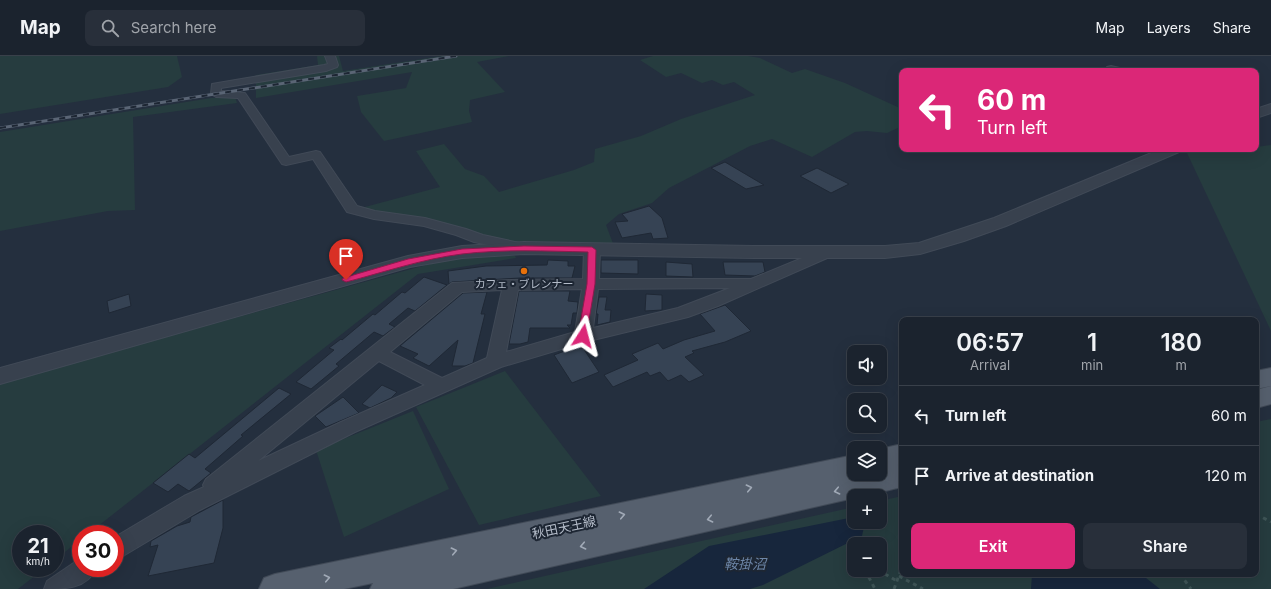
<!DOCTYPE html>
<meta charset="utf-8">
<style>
:root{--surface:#1b232e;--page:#282f3a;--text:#f1f3f6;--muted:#a0a4aa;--line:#39404a;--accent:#db2777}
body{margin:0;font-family:Inter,"Noto Sans JP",sans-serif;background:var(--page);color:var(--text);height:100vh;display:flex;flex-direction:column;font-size:15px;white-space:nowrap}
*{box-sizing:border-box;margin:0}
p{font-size:13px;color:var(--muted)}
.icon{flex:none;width:22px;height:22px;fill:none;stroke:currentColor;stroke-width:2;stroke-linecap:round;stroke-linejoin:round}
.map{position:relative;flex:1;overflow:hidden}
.side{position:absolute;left:899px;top:261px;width:360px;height:260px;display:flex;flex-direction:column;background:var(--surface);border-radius:8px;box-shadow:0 4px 16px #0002,0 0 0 1px var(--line)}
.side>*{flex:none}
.top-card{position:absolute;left:899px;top:12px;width:360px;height:84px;border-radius:8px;box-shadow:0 4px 16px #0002,0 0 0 1px var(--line);background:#db2777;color:#fff;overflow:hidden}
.fabs{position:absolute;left:847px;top:289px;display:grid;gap:8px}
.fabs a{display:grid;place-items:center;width:40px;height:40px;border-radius:8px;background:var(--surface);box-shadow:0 4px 16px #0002,0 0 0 1px var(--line);font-size:20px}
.speed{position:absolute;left:12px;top:469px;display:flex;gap:8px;font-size:20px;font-weight:700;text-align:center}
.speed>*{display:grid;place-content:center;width:52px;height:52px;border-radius:50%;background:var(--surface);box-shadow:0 4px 16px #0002,0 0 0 1px var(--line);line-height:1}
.speed small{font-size:10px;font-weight:400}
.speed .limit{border:6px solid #d22;background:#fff;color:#111}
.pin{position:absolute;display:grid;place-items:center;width:34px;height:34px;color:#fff;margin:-41px -17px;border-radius:50% 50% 50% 0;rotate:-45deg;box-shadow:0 0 4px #0007}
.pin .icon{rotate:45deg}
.me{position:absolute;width:44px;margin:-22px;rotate:9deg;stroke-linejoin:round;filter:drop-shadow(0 0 3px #0008)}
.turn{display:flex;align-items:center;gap:14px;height:84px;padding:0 12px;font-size:18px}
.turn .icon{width:52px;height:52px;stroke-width:2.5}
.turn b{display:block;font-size:28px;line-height:34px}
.eta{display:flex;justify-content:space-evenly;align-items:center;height:68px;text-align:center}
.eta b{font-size:24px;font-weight:600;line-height:28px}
.primary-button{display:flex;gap:8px;margin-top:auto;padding:8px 12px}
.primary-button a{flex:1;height:46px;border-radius:8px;background:var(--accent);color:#fff;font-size:16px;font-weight:600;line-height:46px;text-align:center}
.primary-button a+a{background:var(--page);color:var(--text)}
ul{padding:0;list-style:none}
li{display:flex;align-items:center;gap:12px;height:60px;padding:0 12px;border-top:1px solid var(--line)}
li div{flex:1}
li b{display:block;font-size:15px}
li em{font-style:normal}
header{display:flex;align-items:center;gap:24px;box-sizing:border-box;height:56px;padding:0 20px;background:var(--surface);border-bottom:1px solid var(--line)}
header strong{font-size:19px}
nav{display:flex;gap:22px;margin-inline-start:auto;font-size:14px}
.search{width:280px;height:36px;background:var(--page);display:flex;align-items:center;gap:10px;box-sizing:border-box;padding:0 14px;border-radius:8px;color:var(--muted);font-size:15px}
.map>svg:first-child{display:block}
.green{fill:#263c3f;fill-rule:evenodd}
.water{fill:#17263c}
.building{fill:#364354;stroke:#1f2835}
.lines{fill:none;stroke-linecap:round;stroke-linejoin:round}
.minor-casing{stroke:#414a57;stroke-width:2}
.tertiary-casing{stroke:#414a57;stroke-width:2}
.primary-casing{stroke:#414a57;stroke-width:2}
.path{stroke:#3f5557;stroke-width:3;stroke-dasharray:4 4;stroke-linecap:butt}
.minor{fill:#38414e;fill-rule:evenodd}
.tertiary{fill:#38414e;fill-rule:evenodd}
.primary{fill:#56606e;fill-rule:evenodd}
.rail-casing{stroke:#5a6575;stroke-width:3}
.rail{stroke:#1d2633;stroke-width:2;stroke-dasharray:6;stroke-linecap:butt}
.oneway{stroke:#a1aab7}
.route{fill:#db2777;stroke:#8e194d}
.food-dot{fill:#e8710a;stroke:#1d2633;stroke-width:1.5}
.labels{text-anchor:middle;stroke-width:4;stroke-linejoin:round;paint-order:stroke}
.poi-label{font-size:11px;fill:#b4bcc9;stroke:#1d2633}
.near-street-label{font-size:13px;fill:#b4bcc9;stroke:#1d2633}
.near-water-label{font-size:14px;font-style:italic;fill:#6d86a8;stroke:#1d2633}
</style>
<header>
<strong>Map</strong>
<div class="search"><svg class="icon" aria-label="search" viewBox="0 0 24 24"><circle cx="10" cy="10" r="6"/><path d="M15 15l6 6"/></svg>Search here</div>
<nav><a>Map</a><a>Layers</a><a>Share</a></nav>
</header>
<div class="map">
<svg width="1271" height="533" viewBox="0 0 1271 533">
<rect width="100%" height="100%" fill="#242f3e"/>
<!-- green -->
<g class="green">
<path d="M 0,0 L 177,0 L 182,21 L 168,31 L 0,58 Z"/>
<path d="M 317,0 L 339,0 L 343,15 L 442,0 L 509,0 L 477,6 L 505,36 L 470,44 L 469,55 L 472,66 L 384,85 L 361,56 L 357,40 L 406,32 L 412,16 L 256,42 L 256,19 L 318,9 Z"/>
<path d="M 653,0 L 748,0 L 760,2 L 792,17 L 805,13 L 845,27 L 902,53 L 902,70 L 887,77 L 867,75 L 855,76 L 812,101 L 772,83 L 750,90 L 669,132 L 652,147 L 619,158 L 606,169 L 614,190 C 586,190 556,192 528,189 C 494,185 461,172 427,163 C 406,158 383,158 361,152 L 440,131 L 416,95 L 444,88 L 465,113 L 484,120 L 499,136 L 574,114 L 594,106 L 595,93 L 641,80 L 681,63 L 755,39 L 734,26 L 723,29 L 712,24 L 702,27 L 681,17 L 666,21 L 640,4 Z"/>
<path d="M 235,41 L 237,47 L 133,61 L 135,154 L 108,155 L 0,175 L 0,76 L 211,42 Z"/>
<path d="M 1271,89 L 1271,275 L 1187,97 L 1233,93 L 1256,93 L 1256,91 Z"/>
<path d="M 479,200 L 515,200 L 516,202 L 418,218 L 88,478 L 81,478 L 81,483 L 55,504 L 55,478 L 21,478 L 21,512 L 45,512 L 18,533 L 0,533 L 0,327 L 415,212 L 451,203 Z"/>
<path d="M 505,315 L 601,440 L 479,469 L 416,351 Z"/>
<path d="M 413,355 L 449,433 L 344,481 L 316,394 Z"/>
<path d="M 1271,363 L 1271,533 L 487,533 L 854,451 L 854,466 L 880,466 L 880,445 L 902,440 L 902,518 L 1256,518 L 1256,366 ZM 854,488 L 880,488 L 880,514 L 854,514 Z"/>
</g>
<!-- water -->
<g class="water">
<path d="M 854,461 L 854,466 L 865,466 L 862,480 L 763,529 L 750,533 L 644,533 L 709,490 Z"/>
<path d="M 1032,518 L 1141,518 L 1160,533 L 1031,533 Z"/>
</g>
<!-- building -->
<g class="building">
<path d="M 725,106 L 764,129 L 746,133 L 711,112 Z"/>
<path d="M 817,112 L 849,128 L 831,137 L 800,120 Z"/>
<path d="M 649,150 L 662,162 L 668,182 L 653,183 L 651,177 L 622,182 L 615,166 L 628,165 L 622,158 Z"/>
<path d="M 548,204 L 568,205 L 568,210 L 575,210 L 572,222 L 520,222 L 452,226 L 449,228 L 448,215 L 486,210 L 547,209 Z"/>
<path d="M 601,204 L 638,204 L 638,218 L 601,217 Z"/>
<path d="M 666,206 L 692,208 L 693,221 L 666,220 Z"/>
<path d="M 723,206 L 763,206 L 765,216 L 755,220 L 725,219 Z"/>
<path d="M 424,221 L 447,229 L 415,255 L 408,252 L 389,268 L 395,271 L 383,280 L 374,276 L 336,308 L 339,310 L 311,333 L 296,326 L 334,294 L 329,292 L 341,283 L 342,284 L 373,258 L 375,259 L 402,236 L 405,237 Z"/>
<path d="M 519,235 L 570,235 L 568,245 L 578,246 L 577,257 L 573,257 L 571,269 L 567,269 L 570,272 L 530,272 L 528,286 L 520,288 L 509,288 Z"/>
<path d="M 487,236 L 481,258 L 485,258 L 473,307 L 465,310 L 452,310 L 458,284 L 429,310 L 413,302 L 418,298 L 400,290 L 463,237 Z"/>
<path d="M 129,238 L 131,250 L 109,257 L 107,245 Z"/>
<path d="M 646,238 L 662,239 L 662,254 L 645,255 Z"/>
<path d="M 599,241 L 607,241 L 605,254 L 611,254 L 610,266 L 597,269 L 598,258 L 596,258 Z"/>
<path d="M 725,249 L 751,275 L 725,286 L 692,295 L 694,297 L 685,301 L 704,319 L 689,326 L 681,319 L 668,325 L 660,316 L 650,320 L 647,316 L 613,331 L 604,319 L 638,304 L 632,298 L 658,287 L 663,293 L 684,284 L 715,275 L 700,258 Z"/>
<path d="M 581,289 L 599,316 L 572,327 L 554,299 Z"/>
<path d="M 382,329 L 397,336 L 391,342 L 370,352 L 362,348 Z"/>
<path d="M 279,332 L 291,338 L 241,379 L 243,380 L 205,413 L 211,417 L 189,435 L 178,428 L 168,436 L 153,427 L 189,398 L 195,402 Z"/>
<path d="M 343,341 L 359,357 L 326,371 L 315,360 Z"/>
<path d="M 223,444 L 223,472 L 214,507 L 148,520 L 158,489 L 150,491 L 151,485 L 177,470 L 190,466 L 191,461 Z"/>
</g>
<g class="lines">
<defs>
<g id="minor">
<path d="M 325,0 L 335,0 L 338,9 L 337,11 L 326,15 L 221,32 L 221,35 L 245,37 L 289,101 L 316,95 L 320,96 L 357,150 L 375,155 L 425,162 L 466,173 L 483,179 L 529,189 L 531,192 L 529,195 L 524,196 L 474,186 L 456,179 L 424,170 L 374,163 L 347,156 L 313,103 L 286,109 L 282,108 L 238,42 L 216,41 L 211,38 L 212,28 L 324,9 L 328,8 Z"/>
<path d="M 1111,10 L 1124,13 L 1125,15 L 1107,15 L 1106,13 L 1107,11 Z"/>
<path d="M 592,189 L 597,191 L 600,194 L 599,223 L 751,223 L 824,193 L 829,191 L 834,193 L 837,196 L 834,199 L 718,250 L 688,261 L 585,286 L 501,311 L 355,376 L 200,454 L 123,500 L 115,504 L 115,481 L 184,440 L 204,431 L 203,429 L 206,423 L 452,227 L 511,224 L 583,223 L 584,194 L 587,191 ZM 730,232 L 678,252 L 593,272 L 598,233 ZM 582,233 L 575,276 L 506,296 L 518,234 ZM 502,234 L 487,302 L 442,322 L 390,296 L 462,236 ZM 379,305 L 425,329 L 341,366 L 258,405 Z"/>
<path d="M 81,502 L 81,512 L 97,512 C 86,533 66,533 44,533 L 47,525 Z"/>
</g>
<g id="tertiary">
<path d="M 1271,48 L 1271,57 L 1256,62 L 1256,53 Z"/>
<path d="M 1161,93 L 1182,93 L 1179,96 L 1006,170 L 964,185 L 920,198 L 885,202 L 753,202 L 524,198 L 462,202 L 410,211 L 0,328 L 0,312 L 408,200 L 462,190 L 524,186 L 753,190 L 885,190 L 919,187 L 994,162 Z"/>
</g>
<g id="primary">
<path d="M 1271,312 L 1271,330 L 1256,333 L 1256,315 Z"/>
<path d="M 1271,330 L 1271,348 L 1256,352 L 1256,334 Z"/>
<path d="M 902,388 L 902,431 L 864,440 L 854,440 L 854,442 L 453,533 L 370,533 L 373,527 L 344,533 L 259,533 L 264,522 L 275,518 L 854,399 L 854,418 L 880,418 L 880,393 Z"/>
</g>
</defs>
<!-- minor casing -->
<use href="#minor" class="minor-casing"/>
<!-- tertiary casing -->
<use href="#tertiary" class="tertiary-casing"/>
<!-- primary casing -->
<use href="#primary" class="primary-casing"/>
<!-- path -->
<g class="path">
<path d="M 1256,458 L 1271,466"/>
<path d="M 865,514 L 875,533"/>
<path d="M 878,514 L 897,525"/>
<path d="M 1180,518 L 1191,533"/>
<path d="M 899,520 L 923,533"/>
<path d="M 894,533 L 902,511"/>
</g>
<!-- minor -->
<use href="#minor" class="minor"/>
<!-- tertiary -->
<use href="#tertiary" class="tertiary"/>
<!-- primary -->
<use href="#primary" class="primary"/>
<defs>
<path id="rail" d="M 0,72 L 456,0"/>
</defs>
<!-- rail casing -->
<use href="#rail" class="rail-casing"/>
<!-- rail -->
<use href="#rail" class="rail"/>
</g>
<!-- one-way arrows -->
<defs><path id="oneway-chevron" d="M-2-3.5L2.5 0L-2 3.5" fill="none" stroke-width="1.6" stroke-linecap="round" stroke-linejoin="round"/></defs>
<g class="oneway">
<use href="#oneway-chevron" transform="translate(749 432) rotate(-12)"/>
<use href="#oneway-chevron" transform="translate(837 435) rotate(168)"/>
<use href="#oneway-chevron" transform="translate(622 459) rotate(-12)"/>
<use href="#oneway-chevron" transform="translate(710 463) rotate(168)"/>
<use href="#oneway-chevron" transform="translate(583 490) rotate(168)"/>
<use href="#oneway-chevron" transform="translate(454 495) rotate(-12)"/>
<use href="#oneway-chevron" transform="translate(327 522) rotate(-12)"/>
</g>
<!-- route -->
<path class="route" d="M 524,190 L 592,191 L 596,194 L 595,228 L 586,282 L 583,283 L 578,280 L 587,228 L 588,196 C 546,195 504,193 462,198 C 422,203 385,216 346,226 L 342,224 L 343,222 L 408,203 L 462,193 Z"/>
<!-- markers -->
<circle class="food-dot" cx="524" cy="215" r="4"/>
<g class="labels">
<!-- poi labels -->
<g class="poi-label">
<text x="524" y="232">カフェ・ブレンナー</text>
</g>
<!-- near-street labels -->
<g class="near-street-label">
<text transform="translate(564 471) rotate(-12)" y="5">秋田天王線</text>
</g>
<!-- near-water labels -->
<g class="near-water-label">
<text x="745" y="513">鞍掛沼</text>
</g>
</g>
</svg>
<div class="fabs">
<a><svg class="icon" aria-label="sound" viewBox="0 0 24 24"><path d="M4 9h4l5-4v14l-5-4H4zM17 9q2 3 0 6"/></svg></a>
<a><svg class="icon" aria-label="search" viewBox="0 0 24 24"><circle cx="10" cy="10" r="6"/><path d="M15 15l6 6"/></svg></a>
<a><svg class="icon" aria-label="layers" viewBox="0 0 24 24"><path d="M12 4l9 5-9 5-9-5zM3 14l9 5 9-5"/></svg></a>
<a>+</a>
<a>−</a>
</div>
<div class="speed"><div>21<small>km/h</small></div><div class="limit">30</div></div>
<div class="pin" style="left:346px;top:224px;background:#d93025"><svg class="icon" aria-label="arrive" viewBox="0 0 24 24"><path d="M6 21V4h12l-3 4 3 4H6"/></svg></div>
<svg class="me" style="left:583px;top:280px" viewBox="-20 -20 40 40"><path d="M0-17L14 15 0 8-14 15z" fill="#db2777" stroke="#fff" stroke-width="4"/></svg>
<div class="top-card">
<div class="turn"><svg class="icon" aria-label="left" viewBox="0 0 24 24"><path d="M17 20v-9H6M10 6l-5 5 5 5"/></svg><div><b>60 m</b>Turn left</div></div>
</div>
<section class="side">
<div class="eta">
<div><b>06:57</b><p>Arrival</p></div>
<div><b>1</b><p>min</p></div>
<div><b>180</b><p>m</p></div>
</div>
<ul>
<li><svg class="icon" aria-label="left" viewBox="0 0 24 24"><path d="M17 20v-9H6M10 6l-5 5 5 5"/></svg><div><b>Turn left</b></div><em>60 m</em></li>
<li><svg class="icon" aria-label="arrive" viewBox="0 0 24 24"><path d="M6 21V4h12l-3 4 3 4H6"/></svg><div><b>Arrive at destination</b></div><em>120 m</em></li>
</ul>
<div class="primary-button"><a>Exit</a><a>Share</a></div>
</section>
</div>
